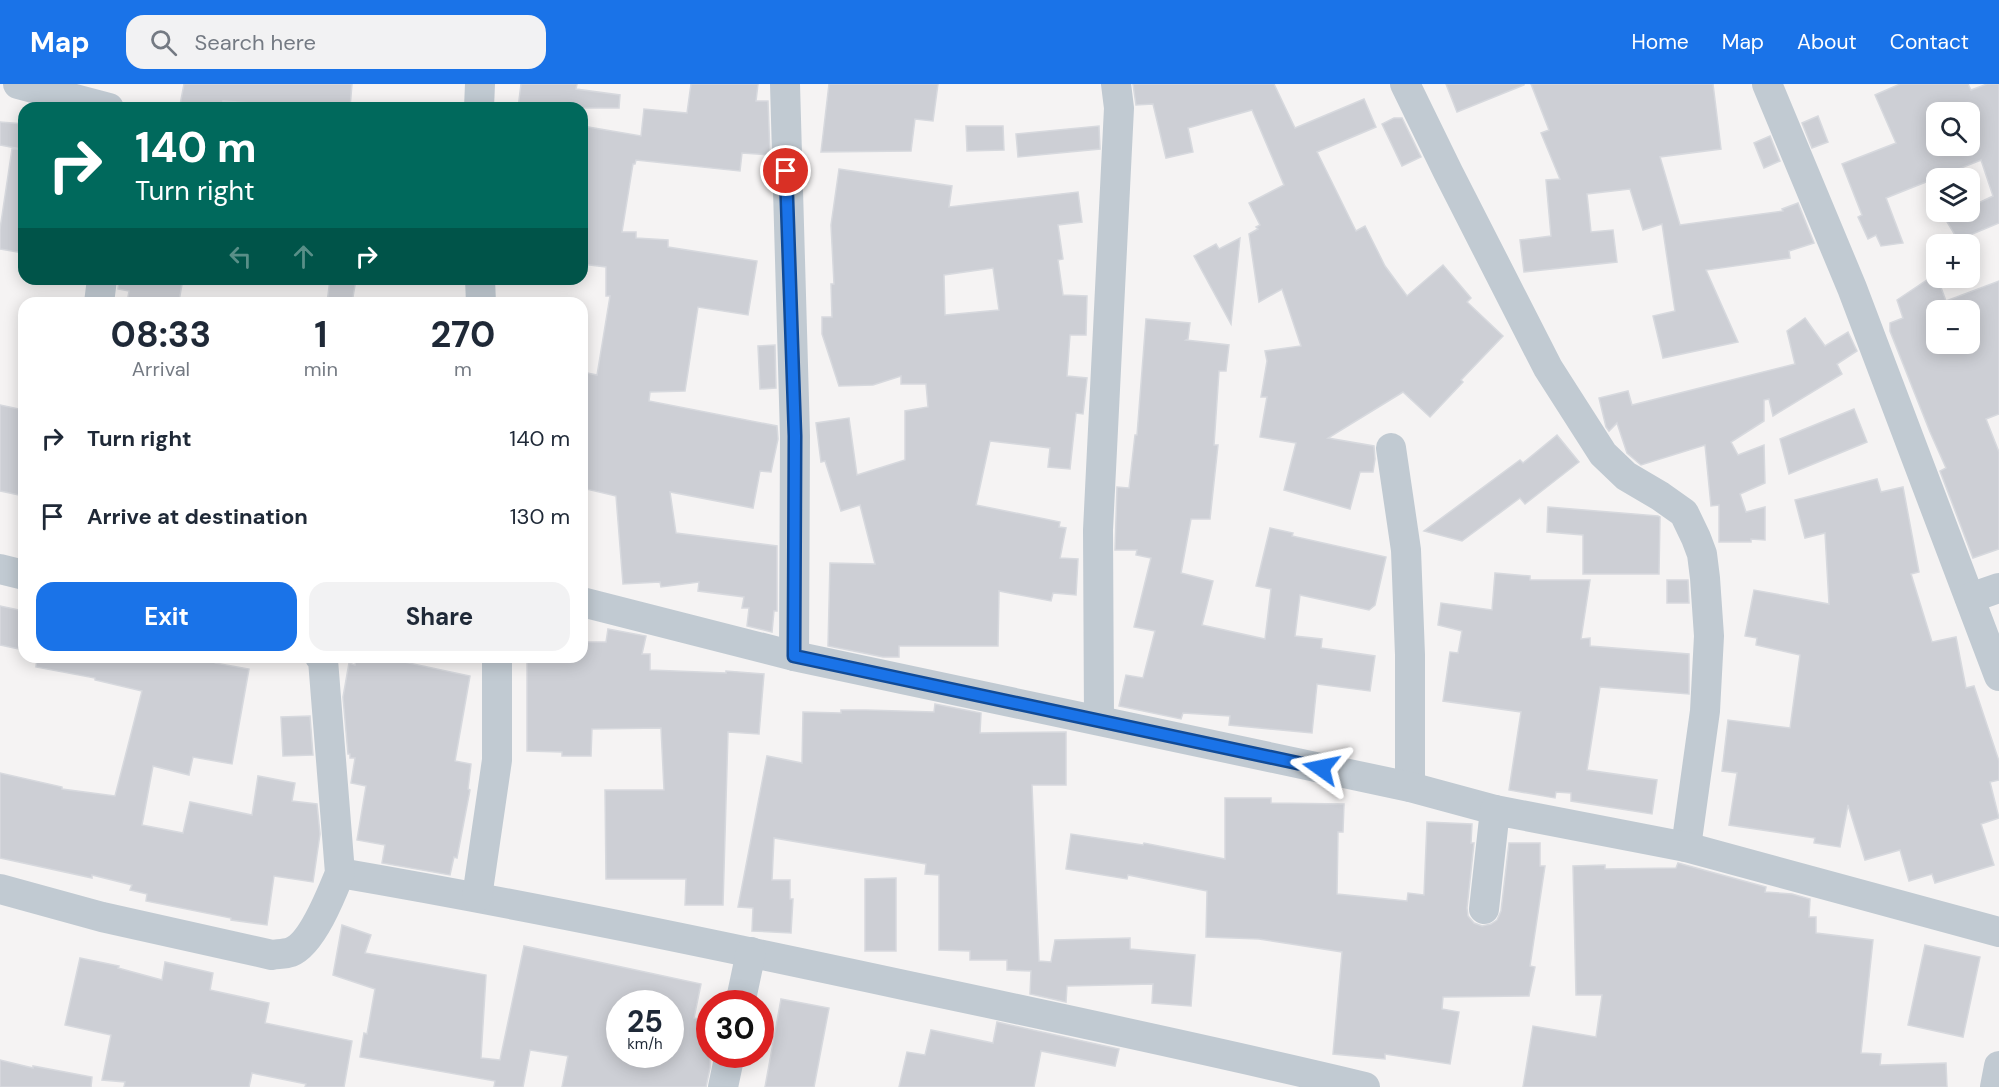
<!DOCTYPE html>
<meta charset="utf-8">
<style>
:root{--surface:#fff;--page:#f2f2f3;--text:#1f2937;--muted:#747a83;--accent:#1a73e8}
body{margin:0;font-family:"DM Sans",sans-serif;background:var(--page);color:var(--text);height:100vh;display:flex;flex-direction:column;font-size:22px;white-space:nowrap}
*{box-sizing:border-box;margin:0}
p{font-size:20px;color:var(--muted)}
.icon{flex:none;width:33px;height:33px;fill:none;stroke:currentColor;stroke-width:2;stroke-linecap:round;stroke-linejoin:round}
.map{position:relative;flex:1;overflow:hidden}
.drawer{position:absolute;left:18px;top:213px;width:570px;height:366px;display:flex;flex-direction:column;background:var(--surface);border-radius:18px;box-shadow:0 3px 15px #0003}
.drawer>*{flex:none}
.banner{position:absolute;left:18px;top:18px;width:570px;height:183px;border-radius:18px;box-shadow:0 3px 15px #0003;background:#00695c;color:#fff;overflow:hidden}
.controls{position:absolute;left:1926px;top:18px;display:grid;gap:12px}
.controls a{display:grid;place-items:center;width:54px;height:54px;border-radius:12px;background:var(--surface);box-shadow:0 3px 15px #0003;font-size:30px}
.speed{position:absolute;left:606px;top:906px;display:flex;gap:12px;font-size:30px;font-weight:700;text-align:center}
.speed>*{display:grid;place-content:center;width:78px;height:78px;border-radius:50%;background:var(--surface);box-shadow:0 3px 15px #0003;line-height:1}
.speed small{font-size:15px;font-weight:400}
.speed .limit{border:9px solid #d22;background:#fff;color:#111}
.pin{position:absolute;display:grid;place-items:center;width:51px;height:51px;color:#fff;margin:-26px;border:3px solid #fff;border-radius:50%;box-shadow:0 2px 6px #0007}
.me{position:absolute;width:66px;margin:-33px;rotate:282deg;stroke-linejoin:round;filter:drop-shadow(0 0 4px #0008)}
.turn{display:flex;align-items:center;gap:21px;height:126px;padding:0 18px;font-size:27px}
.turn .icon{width:78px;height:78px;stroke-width:2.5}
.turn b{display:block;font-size:42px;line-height:51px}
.lanes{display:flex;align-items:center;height:57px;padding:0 18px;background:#0003;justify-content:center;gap:30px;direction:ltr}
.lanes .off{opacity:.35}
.eta{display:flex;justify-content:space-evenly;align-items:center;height:102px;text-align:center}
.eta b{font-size:36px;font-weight:700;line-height:42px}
.action{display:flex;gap:12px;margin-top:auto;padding:12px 18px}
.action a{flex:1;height:69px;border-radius:18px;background:var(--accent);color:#fff;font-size:24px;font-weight:700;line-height:69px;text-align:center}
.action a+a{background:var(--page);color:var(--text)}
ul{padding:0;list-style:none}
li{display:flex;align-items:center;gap:18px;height:78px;padding:0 18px}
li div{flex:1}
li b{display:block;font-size:22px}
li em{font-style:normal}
header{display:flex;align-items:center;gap:36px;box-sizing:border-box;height:84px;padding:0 30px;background:var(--accent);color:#fff}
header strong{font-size:28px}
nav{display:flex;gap:33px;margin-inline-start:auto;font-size:21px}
.search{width:420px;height:54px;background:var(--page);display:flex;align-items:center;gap:15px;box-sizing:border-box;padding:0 21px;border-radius:18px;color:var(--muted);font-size:22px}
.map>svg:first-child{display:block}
.building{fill:#cdcfd5;stroke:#d7d9de;stroke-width:1.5;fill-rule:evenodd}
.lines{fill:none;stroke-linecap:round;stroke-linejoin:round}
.minor{stroke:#c1cad2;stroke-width:30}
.route-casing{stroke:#114b97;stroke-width:15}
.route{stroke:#1a73e8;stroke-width:10}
</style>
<header>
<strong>Map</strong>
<div class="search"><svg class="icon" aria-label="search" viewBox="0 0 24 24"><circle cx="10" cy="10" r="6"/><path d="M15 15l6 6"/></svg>Search here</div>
<nav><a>Home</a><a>Map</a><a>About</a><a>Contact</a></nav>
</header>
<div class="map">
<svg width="1999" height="1003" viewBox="0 0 1999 1003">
<rect width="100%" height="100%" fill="#f5f3f3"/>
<!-- building -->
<g class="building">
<path d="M 184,0 L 352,0 L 350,24 L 269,24 L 269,20 L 223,17 L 222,24 L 196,24 L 180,21 Z"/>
<path d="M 521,0 L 577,0 L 576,5 L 620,11 L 619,24 L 518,24 Z"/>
<path d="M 691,0 L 758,0 L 756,17 L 768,17 L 770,71 L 742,69 L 740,87 L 636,76 L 635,80 L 633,80 L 622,148 L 636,148 L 636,154 L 668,156 L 668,163 L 757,177 L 748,231 L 698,223 L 685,307 L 650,308 L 649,317 L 777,342 L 778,355 L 771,388 L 760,387 L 753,424 L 670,408 L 676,449 L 777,462 L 777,527 L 774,527 L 772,548 L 747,542 L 749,524 L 742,524 L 744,513 L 698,507 L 699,498 L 661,503 L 660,498 L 623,500 L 616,412 L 582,404 L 582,288 L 597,291 L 610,212 L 606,212 L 606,183 L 582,180 L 582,42 L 641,52 L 644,25 L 687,29 Z"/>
<path d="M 829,0 L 938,0 L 933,37 L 915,35 L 911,67 L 821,68 Z"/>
<path d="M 1133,0 L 1274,0 L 1295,44 L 1364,15 L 1376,43 L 1317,68 L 1356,147 L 1365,142 L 1385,182 L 1407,212 L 1443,181 L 1471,214 L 1467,218 L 1503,252 L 1461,296 L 1463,298 L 1430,333 L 1403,308 L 1328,354 L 1374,362 L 1375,375 L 1373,388 L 1360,388 L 1350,425 L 1284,406 L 1296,359 L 1260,353 L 1267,313 L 1261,313 L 1267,277 L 1265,267 L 1301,262 L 1282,205 L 1259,218 L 1249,150 L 1258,145 L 1256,143 L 1260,141 L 1249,119 L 1284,101 L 1252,26 L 1188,44 L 1193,68 L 1166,74 L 1153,20 L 1136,21 Z"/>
<path d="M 1446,0 L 1524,0 L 1524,1 L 1457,28 Z"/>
<path d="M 1531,0 L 1713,0 L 1721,65 L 1660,73 L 1680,141 L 1783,127 L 1782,125 L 1798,119 L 1814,159 L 1789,167 L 1790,174 L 1706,186 L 1738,258 L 1663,274 L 1653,232 L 1675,227 L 1662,140 L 1643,146 L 1630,105 L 1587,110 L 1591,148 L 1613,146 L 1617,178 L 1524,188 L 1520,156 L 1551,152 L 1546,96 L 1560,95 L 1541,49 L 1549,46 Z"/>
<path d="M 1900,0 L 1968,0 L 1971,6 L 1987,0 L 1999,0 L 1999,139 L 1958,156 L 1944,133 L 1958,128 L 1970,128 L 1970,123 L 1993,112 L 1981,76 L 1886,114 L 1903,159 L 1881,162 L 1876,151 L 1868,155 L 1858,133 L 1862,131 L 1842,80 L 1896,59 L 1875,11 ZM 1936,28 L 1970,28 L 1970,62 L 1936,62 Z"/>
<path d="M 1818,32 L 1828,58 L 1812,64 L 1802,39 Z"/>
<path d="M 1394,34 L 1402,34 L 1421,73 L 1402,82 L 1382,40 Z"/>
<path d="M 0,38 L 24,40 L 24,169 L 0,165 L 0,145 L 12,65 L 21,65 L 0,61 Z"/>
<path d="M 966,42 L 1003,42 L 1004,66 L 967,67 Z"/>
<path d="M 1099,42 L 1100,65 L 1018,73 L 1016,50 Z"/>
<path d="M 1770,52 L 1780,77 L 1764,84 L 1754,59 Z"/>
<path d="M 839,85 L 952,102 L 949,123 L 1078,108 L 1082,138 L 1058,141 L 1063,175 L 1058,176 L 1063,211 L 1087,212 L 1086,251 L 1070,251 L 1067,292 L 1087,294 L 1083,330 L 1076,329 L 1070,385 L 1048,383 L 1050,364 L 990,357 L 976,421 L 1060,438 L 1059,443 L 1066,444 L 1060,474 L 1078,475 L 1076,511 L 1053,509 L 1051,517 L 999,507 L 998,562 L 899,562 L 899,573 L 883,573 L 828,562 L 830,479 L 875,480 L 860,421 L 841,427 L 825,377 L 821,378 L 816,339 L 849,334 L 857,391 L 905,376 L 905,327 L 928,323 L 926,300 L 901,300 L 901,292 L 873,301 L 839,302 L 822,250 L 822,233 L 832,233 L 831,200 L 834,200 L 831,141 ZM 993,184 L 999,226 L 945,231 L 944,191 Z"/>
<path d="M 1240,154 L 1231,240 L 1194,172 L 1216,160 L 1219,165 Z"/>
<path d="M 1936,190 L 1946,217 L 1999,197 L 1999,330 L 1986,335 L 1999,368 L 1999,465 L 1973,474 L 1940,387 L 1946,384 L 1930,348 L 1890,247 L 1890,239 L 1903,234 L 1897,216 ZM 1936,226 L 1970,226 L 1970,260 L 1936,260 Z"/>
<path d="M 119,195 L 183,195 L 179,217 L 162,214 L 161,219 L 127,219 L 129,207 L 118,205 Z"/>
<path d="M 330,195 L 356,195 L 352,219 L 327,219 Z"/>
<path d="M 1805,234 L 1825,262 L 1848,248 L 1857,267 L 1837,280 L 1842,290 L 1773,332 L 1769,315 L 1764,316 L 1764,337 L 1731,358 L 1738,371 L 1764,361 L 1765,399 L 1740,410 L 1746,428 L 1765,423 L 1765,456 L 1751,455 L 1751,458 L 1719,458 L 1719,421 L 1711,422 L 1705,361 L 1641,381 L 1627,369 L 1617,339 L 1609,347 L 1606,343 L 1599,314 L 1628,307 L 1632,321 L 1795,280 L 1787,247 Z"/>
<path d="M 1146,235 L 1190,239 L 1188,255 L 1186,256 L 1229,261 L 1226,287 L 1219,287 L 1214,361 L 1218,361 L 1210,435 L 1191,435 L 1181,489 L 1213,497 L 1202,541 L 1265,555 L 1271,505 L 1256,502 L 1270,444 L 1293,449 L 1292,452 L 1386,473 L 1375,521 L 1369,526 L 1300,511 L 1295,552 L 1322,555 L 1321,564 L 1375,572 L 1370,607 L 1317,600 L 1312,649 L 1229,641 L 1230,632 L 1183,629 L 1181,635 L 1119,622 L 1126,591 L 1143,594 L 1155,547 L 1134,543 L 1151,474 L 1136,471 L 1137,466 L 1115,466 L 1117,403 L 1129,404 L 1135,351 L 1137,351 Z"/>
<path d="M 775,261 L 776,304 L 760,305 L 758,262 Z"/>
<path d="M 0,321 L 24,326 L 24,412 L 0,407 Z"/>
<path d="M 1854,325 L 1867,358 L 1789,390 L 1780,355 Z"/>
<path d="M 1557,351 L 1579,378 L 1525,420 L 1520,414 L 1462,457 L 1424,447 L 1520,376 L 1523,379 Z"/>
<path d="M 1877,395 L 1881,408 L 1903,403 L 1919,488 L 1911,490 L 1932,558 L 1956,553 L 1966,604 L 1974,602 L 1999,677 L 1999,696 L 1990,698 L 1999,734 L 1981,740 L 1994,781 L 1935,799 L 1932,790 L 1909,797 L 1900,766 L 1865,776 L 1848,721 L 1840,763 L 1814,759 L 1815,754 L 1729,741 L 1737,689 L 1722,687 L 1728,636 L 1790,644 L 1800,571 L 1756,561 L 1757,554 L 1745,552 L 1754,506 L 1829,520 L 1825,449 L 1805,454 L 1795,416 Z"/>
<path d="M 1548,423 L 1658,432 L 1660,433 L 1659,490 L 1583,490 L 1583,451 L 1547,448 Z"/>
<path d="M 1495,489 L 1530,492 L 1530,496 L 1590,496 L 1581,555 L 1590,554 L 1590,562 L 1689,570 L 1689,610 L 1600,603 L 1587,686 L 1657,696 L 1652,730 L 1571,717 L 1571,709 L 1556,708 L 1555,714 L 1509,706 L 1521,628 L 1443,617 L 1450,568 L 1458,569 L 1462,547 L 1438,541 L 1441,519 L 1492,526 Z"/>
<path d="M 1667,496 L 1688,496 L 1689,519 L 1667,519 Z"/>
<path d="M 0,522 L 24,527 L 24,566 L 0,561 Z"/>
<path d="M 608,545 L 646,552 L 642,570 L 650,570 L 650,586 L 726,589 L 726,587 L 764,590 L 759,650 L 728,648 L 723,821 L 685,821 L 686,795 L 606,795 L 605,706 L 664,706 L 661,644 L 592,645 L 591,672 L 562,672 L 562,668 L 527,667 L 527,573 L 582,573 L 582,558 L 606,558 Z"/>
<path d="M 37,573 L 216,573 L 215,579 L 249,585 L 232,680 L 193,673 L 189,691 L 153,682 L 142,741 L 183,749 L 190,718 L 252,731 L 258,692 L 295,699 L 292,717 L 317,720 L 320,750 L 313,798 L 274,792 L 267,841 L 231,836 L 231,834 L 146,817 L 147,810 L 130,806 L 132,801 L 92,791 L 92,794 L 0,774 L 0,689 L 62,703 L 62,705 L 115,712 L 142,607 L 95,596 L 95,594 L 36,583 Z"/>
<path d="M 356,573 L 405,573 L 404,578 L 470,592 L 455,677 L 471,680 L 468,705 L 470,706 L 457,774 L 454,773 L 450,791 L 382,779 L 385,761 L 357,756 L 366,702 L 351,699 L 355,674 L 350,674 L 350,670 L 348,670 L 343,613 L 349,579 L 355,581 Z"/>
<path d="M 935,620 L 981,629 L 980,649 L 1066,648 L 1066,701 L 1032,701 L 1039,877 L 1051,878 L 1055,856 L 1130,854 L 1130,865 L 1195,871 L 1191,922 L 1152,919 L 1153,900 L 1067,902 L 1066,918 L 1030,910 L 1031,887 L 1007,886 L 1007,876 L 970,876 L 970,867 L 939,866 L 939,791 L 925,790 L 926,780 L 774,754 L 772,796 L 790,796 L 790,815 L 793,815 L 791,849 L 752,847 L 753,824 L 738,823 L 767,672 L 802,679 L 803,628 L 841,629 L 841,626 L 866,626 L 934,628 Z"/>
<path d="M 310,632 L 313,671 L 283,672 L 281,633 Z"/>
<path d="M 1225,714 L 1271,714 L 1271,719 L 1344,720 L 1343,748 L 1338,748 L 1337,810 L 1407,817 L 1408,809 L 1424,811 L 1427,738 L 1472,740 L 1471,759 L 1474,759 L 1467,824 L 1468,832 L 1474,839 L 1482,842 L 1491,840 L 1497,836 L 1501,827 L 1509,759 L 1540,759 L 1540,782 L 1545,782 L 1530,882 L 1535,883 L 1529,912 L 1443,913 L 1442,925 L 1459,928 L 1450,980 L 1385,970 L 1385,975 L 1333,970 L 1342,868 L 1259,855 L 1206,853 L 1207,807 L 1128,791 L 1127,795 L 1066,785 L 1071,750 L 1143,761 L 1144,759 L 1225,775 Z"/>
<path d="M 1678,779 L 1766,803 L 1765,808 L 1792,810 L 1810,815 L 1809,833 L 1816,833 L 1816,849 L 1873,856 L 1861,969 L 1881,970 L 1880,981 L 1946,979 L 1947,1003 L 1523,1003 L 1533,942 L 1596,953 L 1602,911 L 1576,911 L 1573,782 L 1605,781 L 1605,785 L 1676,784 Z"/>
<path d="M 896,794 L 896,867 L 865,867 L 865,795 Z"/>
<path d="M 342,841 L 371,851 L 365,869 L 486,891 L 481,974 L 500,976 L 524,862 L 701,900 L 694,934 L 710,937 L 710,984 L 706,1003 L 562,1003 L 568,972 L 530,966 L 523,1003 L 494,1003 L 495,997 L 360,973 L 364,949 L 367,950 L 375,905 L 333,891 ZM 620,920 L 670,920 L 670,970 L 620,970 Z"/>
<path d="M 1925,861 L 1980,873 L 1963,953 L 1908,941 Z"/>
<path d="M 80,874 L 119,882 L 118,884 L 162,896 L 165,878 L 213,889 L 210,906 L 269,919 L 265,939 L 352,957 L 344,1003 L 305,1003 L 306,1000 L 252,989 L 249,1003 L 124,1003 L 125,998 L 102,996 L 111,951 L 65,941 Z"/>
<path d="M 781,915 L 829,924 L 814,1003 L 765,1003 Z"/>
<path d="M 997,938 L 1119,965 L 1115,982 L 1041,967 L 1034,1003 L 899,1003 L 907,968 L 925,971 L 931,946 L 993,959 Z"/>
<path d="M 0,976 L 33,984 L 33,982 L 92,993 L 91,1003 L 0,1003 Z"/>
</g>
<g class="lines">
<!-- minor -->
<g class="minor">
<path d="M 18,0 L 109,24"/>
<path d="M 785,0 L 795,352 L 794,572"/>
<path d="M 1405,0 L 1448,88 L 1548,284 L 1603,370 L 1626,392 L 1660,412 L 1684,429 L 1696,454 L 1702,470 L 1705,494 L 1709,552 L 1705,627 L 1686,763"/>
<path d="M 1767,0 L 1852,204 L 1999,592"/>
<path d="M 479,24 L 480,0"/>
<path d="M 480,195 L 481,219"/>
<path d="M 99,219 L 102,195"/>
<path d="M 1391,364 L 1406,466 L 1410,571 L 1410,703"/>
<path d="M 0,485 L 24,491"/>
<path d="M 1970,514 L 1999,504"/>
<path d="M 582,518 L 794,572 L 1410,703 L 1495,726"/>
<path d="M 1099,636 L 1098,446 L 1119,24 L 1116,0"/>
<path d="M 340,789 C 532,822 722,862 913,903 C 1064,935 1215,967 1365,1003"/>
<path d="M 0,805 L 102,833 L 272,871 C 278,870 285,870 291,868 C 312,860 332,809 340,789 L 323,576 L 320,573"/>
<path d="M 477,813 L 497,676 L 497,573"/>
<path d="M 1484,825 L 1495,726 L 1686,763 L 1999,848"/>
<path d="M 740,920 L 751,868"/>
<path d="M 723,1003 L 730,970"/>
<path d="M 1995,1003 L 1999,982"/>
</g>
</g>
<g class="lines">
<defs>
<path id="route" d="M 786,87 L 795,352 L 794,572 L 1321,684"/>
</defs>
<!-- route casing -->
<use href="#route" class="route-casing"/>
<!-- route -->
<use href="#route" class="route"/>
</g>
</svg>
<div class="controls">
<a><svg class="icon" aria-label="search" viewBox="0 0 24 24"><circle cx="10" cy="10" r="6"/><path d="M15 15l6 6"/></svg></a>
<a><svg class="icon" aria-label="layers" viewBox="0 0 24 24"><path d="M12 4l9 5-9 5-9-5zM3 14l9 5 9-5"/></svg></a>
<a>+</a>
<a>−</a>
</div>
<div class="speed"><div>25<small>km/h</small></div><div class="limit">30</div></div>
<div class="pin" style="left:786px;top:87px;background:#d93025"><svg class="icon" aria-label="arrive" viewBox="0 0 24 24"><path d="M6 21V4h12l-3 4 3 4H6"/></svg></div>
<svg class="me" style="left:1321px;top:684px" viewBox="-20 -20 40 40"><path d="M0-17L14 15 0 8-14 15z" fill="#1a73e8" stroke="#fff" stroke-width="4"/></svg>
<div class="banner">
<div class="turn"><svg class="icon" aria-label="right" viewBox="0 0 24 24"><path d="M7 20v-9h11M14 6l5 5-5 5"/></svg><div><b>140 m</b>Turn right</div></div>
<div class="lanes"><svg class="icon off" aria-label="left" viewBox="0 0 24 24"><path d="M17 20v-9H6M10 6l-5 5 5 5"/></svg><svg class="icon off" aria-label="ahead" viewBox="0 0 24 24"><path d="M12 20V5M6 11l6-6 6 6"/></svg><svg class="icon" aria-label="right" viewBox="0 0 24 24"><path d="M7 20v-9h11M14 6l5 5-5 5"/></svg></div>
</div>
<section class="drawer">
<div class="eta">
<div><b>08:33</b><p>Arrival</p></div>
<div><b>1</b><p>min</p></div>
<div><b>270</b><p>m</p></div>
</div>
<ul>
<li><svg class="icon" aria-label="right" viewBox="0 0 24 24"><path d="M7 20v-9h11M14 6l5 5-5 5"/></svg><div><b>Turn right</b></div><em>140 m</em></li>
<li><svg class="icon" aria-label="arrive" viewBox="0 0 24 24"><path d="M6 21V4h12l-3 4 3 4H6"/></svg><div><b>Arrive at destination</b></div><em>130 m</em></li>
</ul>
<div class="action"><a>Exit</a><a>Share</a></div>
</section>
</div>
